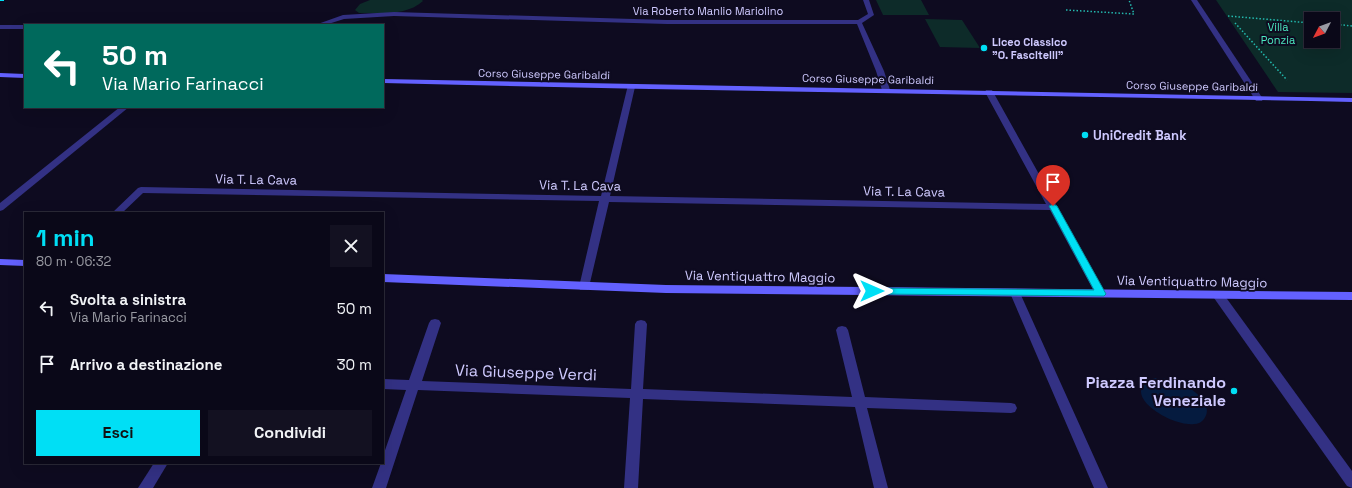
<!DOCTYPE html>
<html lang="it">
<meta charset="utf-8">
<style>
:root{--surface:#0a0818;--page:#131121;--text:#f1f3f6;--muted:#999aa2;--line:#2a2937;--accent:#00dff5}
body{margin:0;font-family:"Space Grotesk",sans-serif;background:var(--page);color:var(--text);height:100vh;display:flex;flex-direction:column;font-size:15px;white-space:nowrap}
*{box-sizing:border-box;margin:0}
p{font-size:13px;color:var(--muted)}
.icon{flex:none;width:22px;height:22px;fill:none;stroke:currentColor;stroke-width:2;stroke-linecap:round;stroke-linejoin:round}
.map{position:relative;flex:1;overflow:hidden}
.side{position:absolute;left:24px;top:212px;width:360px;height:252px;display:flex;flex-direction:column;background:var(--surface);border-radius:0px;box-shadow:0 4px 16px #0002,0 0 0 1px var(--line)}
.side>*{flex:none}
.top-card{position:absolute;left:24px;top:24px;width:360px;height:84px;border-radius:0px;box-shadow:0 4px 16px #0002,0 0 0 1px var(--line);background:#00695c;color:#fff;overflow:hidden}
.needle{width:26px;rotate:229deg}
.buttons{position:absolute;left:1304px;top:12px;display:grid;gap:8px}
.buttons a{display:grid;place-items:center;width:36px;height:36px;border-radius:0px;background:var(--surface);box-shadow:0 4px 16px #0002,0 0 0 1px var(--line);font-size:20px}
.pin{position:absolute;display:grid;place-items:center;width:34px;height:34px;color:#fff;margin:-41px -17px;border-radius:50% 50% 50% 0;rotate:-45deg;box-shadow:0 0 4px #0007}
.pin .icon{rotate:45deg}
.me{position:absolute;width:44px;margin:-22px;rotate:90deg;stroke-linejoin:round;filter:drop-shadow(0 0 3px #0008)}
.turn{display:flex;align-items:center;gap:14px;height:84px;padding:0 12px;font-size:18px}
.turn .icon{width:52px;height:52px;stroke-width:2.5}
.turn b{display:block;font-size:28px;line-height:34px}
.round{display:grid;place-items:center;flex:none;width:42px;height:42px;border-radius:0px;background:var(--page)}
.headline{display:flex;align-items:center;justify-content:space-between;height:68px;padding:0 12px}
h1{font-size:24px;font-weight:700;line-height:30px;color:var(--accent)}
.button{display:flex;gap:8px;margin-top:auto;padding:8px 12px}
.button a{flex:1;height:46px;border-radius:0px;background:var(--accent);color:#111;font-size:16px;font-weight:700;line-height:46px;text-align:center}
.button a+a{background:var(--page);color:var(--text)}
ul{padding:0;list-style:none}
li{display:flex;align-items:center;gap:12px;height:56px;padding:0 12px}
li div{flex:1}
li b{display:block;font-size:15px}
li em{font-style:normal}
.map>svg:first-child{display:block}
.green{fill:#0d2b29;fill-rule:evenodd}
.water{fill:#051b3f}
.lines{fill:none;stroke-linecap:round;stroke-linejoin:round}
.path{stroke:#23baaf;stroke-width:1.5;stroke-dasharray:1.5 2;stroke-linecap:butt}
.lane{fill:#333184;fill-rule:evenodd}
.street{fill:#333184;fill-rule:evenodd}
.secondary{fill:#6361ff;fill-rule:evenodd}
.rail{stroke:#00dff5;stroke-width:2;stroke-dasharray:4 3.5;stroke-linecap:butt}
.route{fill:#00dff5;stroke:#00919f}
.poi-dot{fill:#00dff5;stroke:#0e0b20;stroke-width:1.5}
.labels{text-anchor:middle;stroke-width:4;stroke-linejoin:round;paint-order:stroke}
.far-street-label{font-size:11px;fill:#cfcaff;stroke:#0e0b20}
.far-park-label{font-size:11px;fill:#4ce9c0;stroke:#0e0b20}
.far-poi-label{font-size:11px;font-weight:bold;fill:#cfcaff;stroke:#0e0b20;text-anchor:start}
.poi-label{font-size:13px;font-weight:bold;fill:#cfcaff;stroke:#0e0b20;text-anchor:start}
.street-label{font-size:13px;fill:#cfcaff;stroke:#0e0b20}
.near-street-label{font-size:16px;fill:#cfcaff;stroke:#0e0b20}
.near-poi-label{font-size:16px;font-weight:bold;fill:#cfcaff;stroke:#0e0b20;text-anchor:end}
</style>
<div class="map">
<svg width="1352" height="488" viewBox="0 0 1352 488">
<rect width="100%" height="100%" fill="#0e0b20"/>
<!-- green -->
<g class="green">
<path d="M 370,0 L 422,0 L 423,1 C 407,16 379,13 359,13 L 355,10 L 360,4 Z"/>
<path d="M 876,0 L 921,0 L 929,15 L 883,15 Z"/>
<path d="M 1216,0 L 1352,0 L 1352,93 L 1278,92 ZM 1311,19 L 1333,19 L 1333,41 L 1311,41 Z"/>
<path d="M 925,19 L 962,20 L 980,48 L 940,47 Z"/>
</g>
<!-- water -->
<path class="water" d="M 1153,378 C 1163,378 1173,379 1182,384 C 1193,389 1215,405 1204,419 C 1202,422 1198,424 1194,424 C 1172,427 1117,394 1153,378 Z"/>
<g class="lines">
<!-- path -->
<g class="path">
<path d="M 1066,10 L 1134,14 L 1129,0"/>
<path d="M 1228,16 L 1311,23"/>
<path d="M 1235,23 L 1287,80"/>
<path d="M 1333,24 L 1352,26"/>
</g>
<!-- lane -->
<rect class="lane" x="0" y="25" width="25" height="4"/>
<!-- street -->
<g class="street">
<path d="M 863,0 L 869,0 L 874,15 L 862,23 L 884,71 L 890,90 L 889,92 L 886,92 L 882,90 L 876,71 L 857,24 L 667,24 L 394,16 L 344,19 L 325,25 L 315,25 L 343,15 L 394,12 L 667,20 L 858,20 L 868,14 Z"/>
<path d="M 1191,0 L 1197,0 L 1263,99 L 1262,101 L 1256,101 Z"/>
<path d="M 628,85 L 634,85 L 635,87 L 610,196 L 1046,204 L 985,92 L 986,90 L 992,90 L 1106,294 L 1105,297 L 1097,297 L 1050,210 L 609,202 L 589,287 L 588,290 L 580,290 L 579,287 L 599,201 L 143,193 L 122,213 L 112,213 L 138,188 L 141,187 L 601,196 Z"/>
<path d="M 120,107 L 129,107 L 3,210 L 0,211 L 0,203 Z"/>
<path d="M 1015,289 L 1019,290 L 1020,293 L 1108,488 L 1094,488 L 1010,293 L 1011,290 Z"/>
<path d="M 1218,291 L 1222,292 L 1352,471 L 1352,488 L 1347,486 L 1214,298 L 1213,295 L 1214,292 Z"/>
<path d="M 435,319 L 439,320 L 441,323 L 422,381 L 631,389 L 635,324 L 637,321 L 641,320 L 645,321 L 647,324 L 643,389 L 852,397 L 836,330 L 838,327 L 842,326 L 846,327 L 848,330 L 865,397 L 1011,403 L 1015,404 L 1017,408 L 1015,412 L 1011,413 L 867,408 L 888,488 L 874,488 L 855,407 L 643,399 L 638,488 L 624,488 L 630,398 L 418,390 L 386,488 L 372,488 L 381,463 L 383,463 L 383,456 L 406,390 L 383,389 L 383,379 L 409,380 L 429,323 L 431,320 Z"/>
<path d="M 154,463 L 168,463 L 153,488 L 138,488 Z"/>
</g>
<!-- secondary -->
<g class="secondary">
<path d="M 0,73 L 25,74 L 25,78 L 0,77 Z"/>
<path d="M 383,79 L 1352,98 L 1352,102 C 1029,95 706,91 383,83 Z"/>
<path d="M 0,259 L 25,260 L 25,266 L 0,265 Z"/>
<path d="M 383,274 L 666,285 L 1352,292 L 1352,300 L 666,293 L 383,282 Z"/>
</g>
<!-- rail -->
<path class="rail" d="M 0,0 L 4,0"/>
</g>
<!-- route -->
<path class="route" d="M 1053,204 L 1057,206 L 1106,294 L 1104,296 L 872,294 L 867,291 L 872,288 L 1094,290 L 1049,206 Z"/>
<!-- markers -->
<g class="poi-dot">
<circle cx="984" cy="48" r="4"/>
<circle cx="1085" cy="135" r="4"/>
<circle cx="1234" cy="391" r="4"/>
</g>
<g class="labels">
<!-- far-street labels -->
<g class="far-street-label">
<text x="708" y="15">Via Roberto Manlio Mariolino</text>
<text transform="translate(544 74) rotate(1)" y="4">Corso Giuseppe Garibaldi</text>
<text transform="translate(868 79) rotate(1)" y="4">Corso Giuseppe Garibaldi</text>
<text transform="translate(1192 86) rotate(1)" y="4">Corso Giuseppe Garibaldi</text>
</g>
<!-- far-park labels -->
<g class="far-park-label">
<text x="1278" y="31">Villa<tspan x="1278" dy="13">Ponzia</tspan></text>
</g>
<!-- far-poi labels -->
<g class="far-poi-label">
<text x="992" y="46">Liceo Classico<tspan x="992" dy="13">"O. Fascitelli"</tspan></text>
</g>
<!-- poi labels -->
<g class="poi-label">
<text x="1093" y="140">UniCredit Bank</text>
</g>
<!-- street labels -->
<g class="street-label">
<text transform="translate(256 179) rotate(1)" y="5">Via T. La Cava</text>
<text transform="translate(580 185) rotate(1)" y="5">Via T. La Cava</text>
<text transform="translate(904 191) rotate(1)" y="5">Via T. La Cava</text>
<text transform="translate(760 276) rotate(1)" y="5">Via Ventiquattro Maggio</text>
<text transform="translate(1192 281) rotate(1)" y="5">Via Ventiquattro Maggio</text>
</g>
<!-- near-street labels -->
<g class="near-street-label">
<text transform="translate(526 372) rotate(2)" y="6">Via Giuseppe Verdi</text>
</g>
<!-- near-poi labels -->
<g class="near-poi-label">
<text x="1226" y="388">Piazza Ferdinando<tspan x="1226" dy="18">Veneziale</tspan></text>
</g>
</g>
</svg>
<div class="buttons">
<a><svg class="needle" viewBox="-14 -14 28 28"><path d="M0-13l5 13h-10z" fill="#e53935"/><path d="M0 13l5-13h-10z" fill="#999aa2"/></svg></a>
</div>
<div class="pin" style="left:1053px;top:206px;background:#d93025"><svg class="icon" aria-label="arrive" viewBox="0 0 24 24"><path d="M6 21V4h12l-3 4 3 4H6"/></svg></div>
<svg class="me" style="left:872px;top:291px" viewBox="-20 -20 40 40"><path d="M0-17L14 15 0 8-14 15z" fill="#00dff5" stroke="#fff" stroke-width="4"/></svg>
<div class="top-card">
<div class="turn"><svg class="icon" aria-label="left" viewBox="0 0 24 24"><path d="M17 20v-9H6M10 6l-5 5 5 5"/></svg><div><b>50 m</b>Via Mario Farinacci</div></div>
</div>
<section class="side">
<div class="headline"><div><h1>1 min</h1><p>80 m · 06:32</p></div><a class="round"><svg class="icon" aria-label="close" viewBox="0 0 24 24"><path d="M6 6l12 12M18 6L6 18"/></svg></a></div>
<ul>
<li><svg class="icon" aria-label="left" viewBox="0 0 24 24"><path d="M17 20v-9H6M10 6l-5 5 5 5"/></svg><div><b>Svolta a sinistra</b><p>Via Mario Farinacci</p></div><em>50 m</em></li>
<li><svg class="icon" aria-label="arrive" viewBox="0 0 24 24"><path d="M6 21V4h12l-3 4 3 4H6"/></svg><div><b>Arrivo a destinazione</b></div><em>30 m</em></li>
</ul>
<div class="button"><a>Esci</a><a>Condividi</a></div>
</section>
</div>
